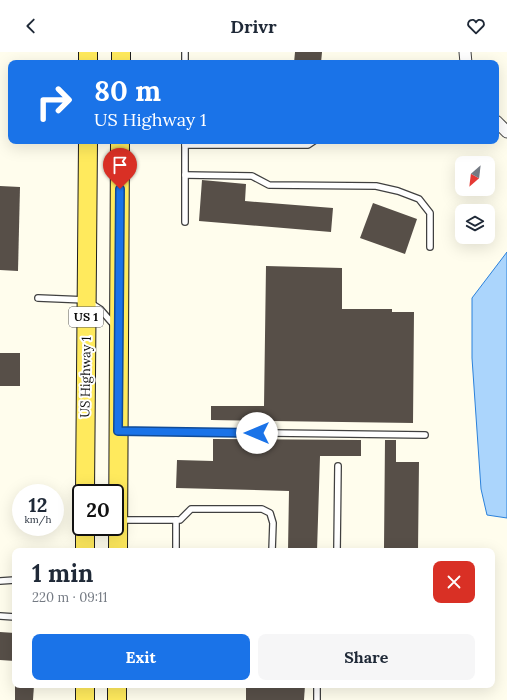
<!DOCTYPE html>
<meta charset="utf-8">
<style>
:root{--surface:#fff;--page:#f6f6f7;--text:#1f2937;--muted:#747a83;--accent:#1a73e8}
body{margin:0;font-family:Lora,serif;background:var(--page);color:var(--text);height:100vh;display:flex;flex-direction:column;font-size:15px;white-space:nowrap}
*{box-sizing:border-box;margin:0}
p{font-size:13px;color:var(--muted)}
.icon{flex:none;width:22px;height:22px;fill:none;stroke:currentColor;stroke-width:2;stroke-linecap:round;stroke-linejoin:round}
.map{position:relative;flex:1;overflow:hidden}
.panel{position:absolute;left:12px;top:496px;width:483px;height:140px;display:flex;flex-direction:column;background:var(--surface);border-radius:8px;box-shadow:0 4px 16px #0002}
.panel>*{flex:none}
.hud{position:absolute;left:8px;top:8px;width:491px;height:84px;border-radius:8px;box-shadow:0 4px 16px #0002;background:#1a73e8;color:#fff;overflow:hidden}
.needle{width:26px;rotate:208deg}
.buttons{position:absolute;left:455px;top:104px;display:grid;gap:8px}
.buttons a{display:grid;place-items:center;width:40px;height:40px;border-radius:8px;background:var(--surface);box-shadow:0 4px 16px #0002;font-size:20px}
.speed{position:absolute;left:12px;top:432px;display:flex;gap:8px;font-size:20px;font-weight:700;text-align:center}
.speed>*{display:grid;place-content:center;width:52px;height:52px;border-radius:50%;background:var(--surface);box-shadow:0 4px 16px #0002;line-height:1}
.speed small{font-size:10px;font-weight:400}
.speed .limit{border:2px solid #111;border-radius:6px;background:#fff;color:#111}
.pin{position:absolute;display:grid;place-items:center;width:34px;height:34px;color:#fff;margin:-41px -17px;border-radius:50% 50% 50% 0;rotate:-45deg;box-shadow:0 0 4px #0007}
.pin .icon{rotate:45deg}
.me{position:absolute;width:44px;margin:-22px;rotate:270deg;stroke-linejoin:round;filter:drop-shadow(0 0 3px #0008)}
.turn{display:flex;align-items:center;gap:14px;height:84px;padding:0 20px;font-size:18px}
.turn .icon{width:52px;height:52px;stroke-width:2.5}
.turn b{display:block;font-size:28px;line-height:34px}
.round{display:grid;place-items:center;flex:none;width:42px;height:42px;border-radius:8px;background:var(--page)}
.summary{display:flex;align-items:center;justify-content:space-between;height:68px;padding:0 20px}
h1{font-size:24px;font-weight:800;line-height:30px}
.button{display:flex;gap:8px;margin-top:auto;padding:8px 20px}
.button a{flex:1;height:46px;border-radius:8px;background:var(--accent);color:#fff;font-size:16px;font-weight:800;line-height:46px;text-align:center}
.button a+a{background:var(--page);color:var(--text)}
header{display:flex;justify-content:space-between;align-items:center;height:52px;padding:0 20px;background:var(--surface);font-size:18px;font-weight:800}
.map>svg:first-child{display:block}
.water{fill:#abd5fc;stroke:#2b81db}
.building{fill:#574f48}
.lines{fill:none;stroke-linecap:round;stroke-linejoin:round}
.lane-casing{stroke:#404040;stroke-width:8}
.street-casing{stroke:#404040;stroke-width:13}
.primary-casing{stroke:#1e1e1e;stroke-width:20}
.lane{stroke:#fff;stroke-width:5.5}
.street{stroke:#fff;stroke-width:11}
.primary{stroke:#ffea5d;stroke-width:18}
.route-casing{stroke:#114b97;stroke-width:10}
.route{stroke:#1a73e8;stroke-width:7}
.labels{text-anchor:middle;stroke-width:4;stroke-linejoin:round;paint-order:stroke}
.shield{fill:#fff;stroke:#565656;stroke-width:1}
.shield-label{font-size:12px;font-weight:bold;fill:#0d0d0d}
.street-label{font-size:13px;fill:#0d0d0d;stroke:#fff}
</style>
<header><svg class="icon" aria-label="back" viewBox="0 0 24 24"><path d="M15 5l-7 7 7 7"/></svg>Drivr<svg class="icon" aria-label="heart" viewBox="0 0 24 24"><path d="M12 20l-8-8c-3-5 5-10 8-4 3-6 11-1 8 4z"/></svg></header>
<div class="map">
<svg width="507" height="648" viewBox="0 0 507 648">
<rect width="100%" height="100%" fill="#fffded"/>
<!-- water -->
<path class="water" d="M 507,200 L 507,466 L 487,463 L 481,437 L 472,306 L 472,246 Z"/>
<!-- building -->
<g class="building">
<path d="M 295,0 L 322,0 L 321,11 L 294,11 Z"/>
<path d="M 202,128 L 246,132 L 245,149 L 333,156 L 331,180 L 199,169 Z"/>
<path d="M 0,134 L 20,135 L 18,219 L 0,218 Z"/>
<path d="M 373,151 L 417,167 L 405,202 L 360,186 Z"/>
<path d="M 266,214 L 342,216 L 342,257 L 392,257 L 392,260 L 414,260 L 413,371 L 211,368 L 211,354 L 264,354 Z"/>
<rect x="0" y="301" width="20" height="33"/>
<path d="M 213,387 L 361,388 L 361,404 L 320,404 L 317,499 L 288,499 L 289,439 L 176,436 L 177,408 L 213,409 Z"/>
<path d="M 385,388 L 396,388 L 396,410 L 419,410 L 418,499 L 407,499 L 407,496 L 384,496 Z"/>
<path d="M 0,580 L 15,581 L 15,609 L 0,608 Z"/>
<path d="M 15,633 L 34,633 L 33,648 L 15,648 Z"/>
<path d="M 246,633 L 305,633 L 304,648 L 246,648 Z"/>
</g>
<g class="lines">
<defs>
<g id="lane">
<path d="M 185,0 L 185,11"/>
<path d="M 185,89 L 185,170"/>
<path d="M 185,93 L 308,93 L 314,89"/>
<path d="M 185,123 L 252,124 L 269,133 L 376,134 L 398,139 L 419,147 L 430,161 L 430,195"/>
<path d="M 38,246 L 86,248 L 100,257 L 114,273"/>
<path d="M 121,379 L 425,383"/>
<path d="M 120,468 L 180,468 L 191,457 L 262,457 L 270,461 L 273,471 L 272,499"/>
<path d="M 176,468 L 176,499"/>
<path d="M 337,499 L 338,414"/>
<path d="M 0,529 L 15,528"/>
<path d="M 0,564 L 15,565"/>
<path d="M 317,648 L 317,633"/>
</g>
<g id="street">
<path d="M 465,0 L 466,11"/>
<path d="M 496,69 L 507,80"/>
</g>
<g id="primary">
<path d="M 88,11 L 88,0"/>
<path d="M 121,11 L 121,0"/>
<path d="M 85,441 L 88,89"/>
<path d="M 85,475 L 85,499"/>
<path d="M 118,499 L 120,89"/>
<path d="M 85,633 L 85,648"/>
<path d="M 117,648 L 117,633"/>
</g>
</defs>
<!-- lane casing -->
<use href="#lane" class="lane-casing"/>
<!-- street casing -->
<use href="#street" class="street-casing"/>
<!-- primary casing -->
<use href="#primary" class="primary-casing"/>
<!-- lane -->
<use href="#lane" class="lane"/>
<!-- street -->
<use href="#street" class="street"/>
<!-- primary -->
<use href="#primary" class="primary"/>
</g>
<g class="lines">
<defs>
<path id="route" d="M 120,137 L 118,379 L 257,381"/>
</defs>
<!-- route casing -->
<use href="#route" class="route-casing"/>
<!-- route -->
<use href="#route" class="route"/>
</g>
<g class="labels">
<!-- shield labels -->
<rect class="shield" x="69" y="255" width="34" height="20" rx="3"/>
<g class="shield-label">
<text x="86" y="269">US 1</text>
</g>
<!-- street labels -->
<g class="street-label">
<text transform="translate(85 325) rotate(-89)" y="5">US Highway 1</text>
</g>
</g>
</svg>
<div class="buttons">
<a><svg class="needle" viewBox="-14 -14 28 28"><path d="M0-13l5 13h-10z" fill="#e53935"/><path d="M0 13l5-13h-10z" fill="#747a83"/></svg></a>
<a><svg class="icon" aria-label="layers" viewBox="0 0 24 24"><path d="M12 4l9 5-9 5-9-5zM3 14l9 5 9-5"/></svg></a>
</div>
<div class="speed"><div>12<small>km/h</small></div><div class="limit">20</div></div>
<div class="pin" style="left:120px;top:137px;background:#d93025"><svg class="icon" aria-label="arrive" viewBox="0 0 24 24"><path d="M6 21V4h12l-3 4 3 4H6"/></svg></div>
<svg class="me" style="left:257px;top:381px" viewBox="-20 -20 40 40"><circle r="19" fill="#fff"/><path d="M0-13L10 11 0 6-10 11z" fill="#1a73e8"/></svg>
<div class="hud">
<div class="turn"><svg class="icon" aria-label="right" viewBox="0 0 24 24"><path d="M7 20v-9h11M14 6l5 5-5 5"/></svg><div><b>80 m</b>US Highway 1</div></div>
</div>
<section class="panel">
<div class="summary"><div><h1>1 min</h1><p>220 m · 09:11</p></div><a class="round" style="background:#d93025;color:#fff"><svg class="icon" aria-label="close" viewBox="0 0 24 24"><path d="M6 6l12 12M18 6L6 18"/></svg></a></div>
<div class="button"><a>Exit</a><a>Share</a></div>
</section>
</div>
